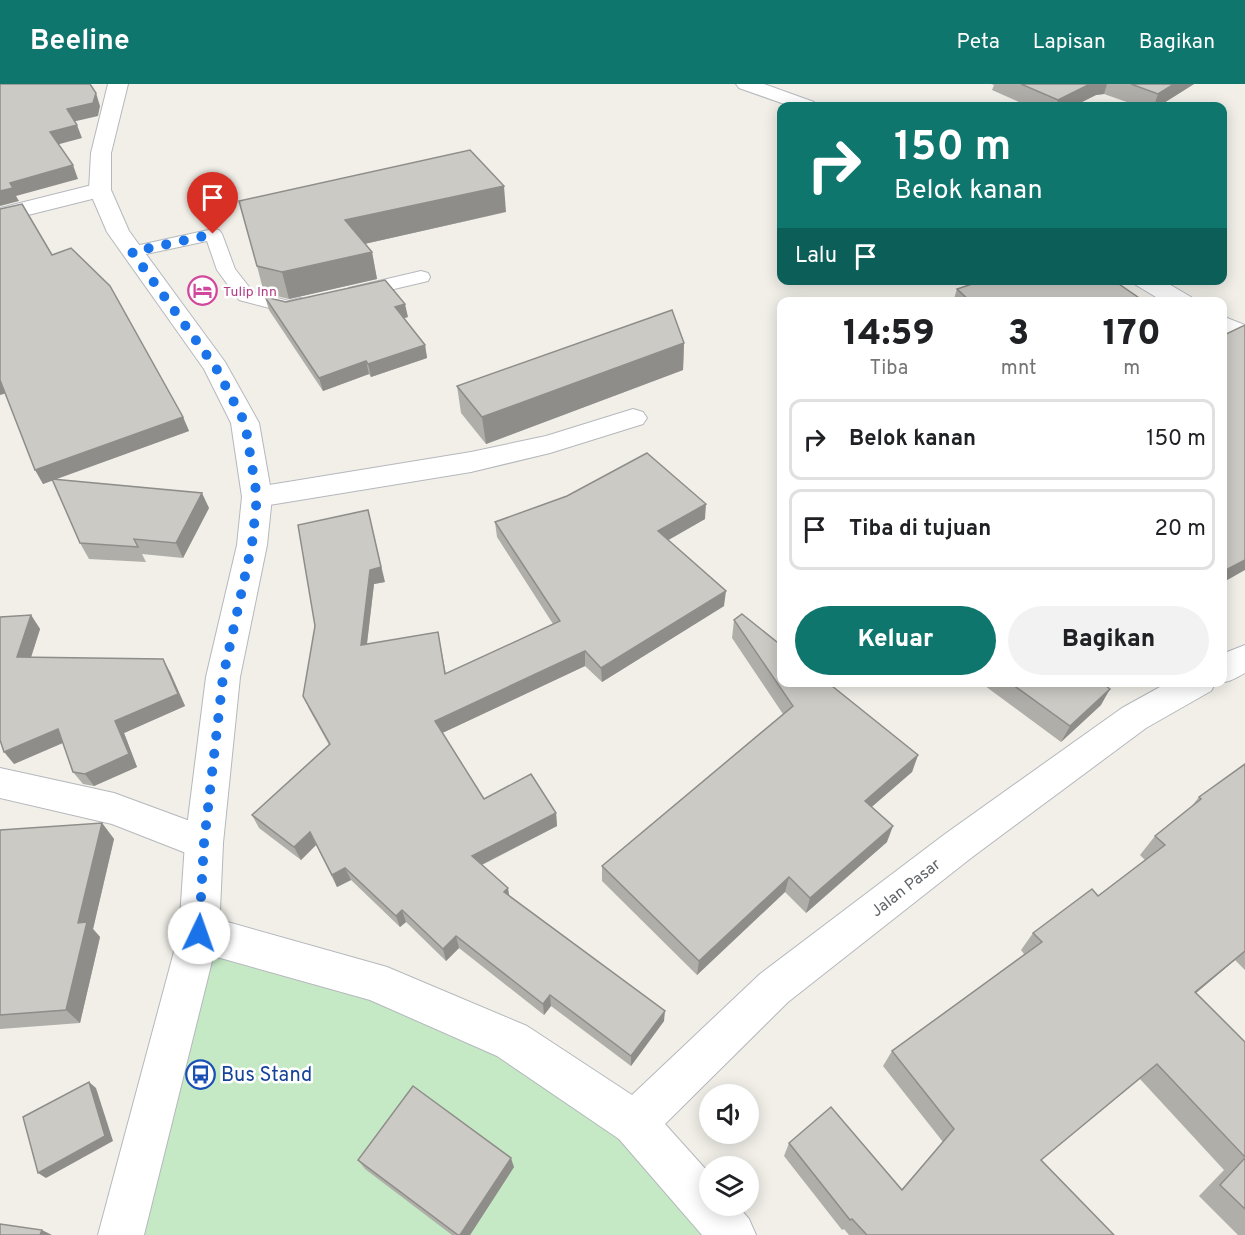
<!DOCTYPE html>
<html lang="id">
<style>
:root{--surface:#fff;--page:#f2f2f2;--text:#202124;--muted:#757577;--line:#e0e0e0;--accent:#0f766e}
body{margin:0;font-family:Overpass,sans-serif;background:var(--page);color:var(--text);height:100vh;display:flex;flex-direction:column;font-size:22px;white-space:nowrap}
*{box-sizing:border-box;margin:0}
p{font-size:20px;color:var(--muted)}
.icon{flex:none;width:33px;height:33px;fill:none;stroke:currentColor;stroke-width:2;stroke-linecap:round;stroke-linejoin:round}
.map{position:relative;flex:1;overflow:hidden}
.side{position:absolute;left:777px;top:213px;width:450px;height:390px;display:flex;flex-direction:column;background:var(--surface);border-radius:12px;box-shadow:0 3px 15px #0003}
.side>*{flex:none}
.guide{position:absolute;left:777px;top:18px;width:450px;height:183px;border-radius:12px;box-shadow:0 3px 15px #0003;background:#0f766e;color:#fff;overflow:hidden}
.controls{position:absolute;left:699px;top:1000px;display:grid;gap:12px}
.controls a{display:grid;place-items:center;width:60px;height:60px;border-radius:50%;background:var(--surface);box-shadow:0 3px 15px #0003;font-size:30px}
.pin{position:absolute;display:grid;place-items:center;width:51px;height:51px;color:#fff;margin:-62px -26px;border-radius:50% 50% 50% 0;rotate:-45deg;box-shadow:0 0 6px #0007}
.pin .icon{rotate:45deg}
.me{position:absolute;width:66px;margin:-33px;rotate:3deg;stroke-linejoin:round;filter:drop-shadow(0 0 4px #0008)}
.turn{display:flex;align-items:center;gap:21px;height:126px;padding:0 18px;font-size:27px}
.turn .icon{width:78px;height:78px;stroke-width:2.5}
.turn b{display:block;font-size:42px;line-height:51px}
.then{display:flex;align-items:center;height:57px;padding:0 18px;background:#0003;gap:12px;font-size:22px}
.eta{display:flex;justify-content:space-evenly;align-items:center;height:102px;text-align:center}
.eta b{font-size:36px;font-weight:800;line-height:42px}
.button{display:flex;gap:12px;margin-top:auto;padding:12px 18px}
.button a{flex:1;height:69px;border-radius:36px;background:var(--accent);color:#fff;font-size:24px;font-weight:800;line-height:69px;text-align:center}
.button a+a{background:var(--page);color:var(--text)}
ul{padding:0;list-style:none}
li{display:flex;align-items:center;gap:18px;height:81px;margin:0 12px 9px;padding:0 6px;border:3px solid var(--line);border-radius:12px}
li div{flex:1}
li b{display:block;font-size:22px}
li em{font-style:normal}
header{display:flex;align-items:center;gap:36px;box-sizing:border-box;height:84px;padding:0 30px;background:var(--accent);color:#fff}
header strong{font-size:28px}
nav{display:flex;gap:33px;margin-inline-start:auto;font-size:21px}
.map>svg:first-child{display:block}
.green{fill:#c5e8c5}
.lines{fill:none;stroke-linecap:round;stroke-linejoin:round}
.service-casing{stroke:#b5b8bc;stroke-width:2}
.minor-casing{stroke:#b5b8bc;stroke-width:2}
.tertiary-casing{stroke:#b5b8bc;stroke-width:2}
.service{fill:#fff;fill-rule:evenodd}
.minor{fill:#fff;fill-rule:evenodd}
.tertiary{fill:#fff;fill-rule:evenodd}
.wall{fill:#afaea9}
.shaded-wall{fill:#8f8d8a}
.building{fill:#cccac5;stroke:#8f8d8a;stroke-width:1.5}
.route{stroke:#1a73e8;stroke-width:10;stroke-dasharray:0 18}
.labels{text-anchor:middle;stroke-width:5;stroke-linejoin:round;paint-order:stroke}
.far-hotel-label{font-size:14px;fill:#b23c85;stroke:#fff;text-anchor:start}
.street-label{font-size:16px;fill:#5f6368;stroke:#fff}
.near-transit-label{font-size:20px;fill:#164399;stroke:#fff;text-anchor:start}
</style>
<header>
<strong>Beeline</strong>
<nav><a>Peta</a><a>Lapisan</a><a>Bagikan</a></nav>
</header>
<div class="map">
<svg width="1245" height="1151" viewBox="0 0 1245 1151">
<rect width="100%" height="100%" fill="#f1efe8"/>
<!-- green -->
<path class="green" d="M 199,849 L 512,957 L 733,1151 L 121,1151 Z"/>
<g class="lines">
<defs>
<g id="service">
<path d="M 213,145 L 219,146 L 222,150 L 235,185 L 253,208 L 289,217 L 300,214 L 307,216 L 309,220 L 307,224 L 289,229 L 239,216 L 217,186 L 207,157 L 132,173 L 126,172 L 123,168 L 126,164 Z"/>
<path d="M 421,187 L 428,189 L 430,193 L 428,197 L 356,214 L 349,212 L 347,208 L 349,204 Z"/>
</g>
<g id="minor">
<path d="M 736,0 L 764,0 L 814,18 L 817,22 L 790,22 L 739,4 Z"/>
<path d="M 100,99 L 108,101 L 111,106 L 108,111 L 0,138 L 0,124 Z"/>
<path d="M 1132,196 L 1162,196 L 1191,213 L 1194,218 L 1164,218 L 1136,201 Z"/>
<path d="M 1222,232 L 1245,241 L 1245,259 L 1222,249 Z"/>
<path d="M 633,325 L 643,328 L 647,334 L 643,340 L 550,369 L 471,388 L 257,423 L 247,420 L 242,413 L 247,406 L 257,403 L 471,368 L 546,352 Z"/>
<path d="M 1245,561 L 1245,589 C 1237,593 1229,599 1220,598 L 1222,598 L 1222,570 Z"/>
<path d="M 1169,598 L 1216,598 L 1211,607 L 1146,644 L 971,774 L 788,918 L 665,1040 L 710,1090 L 710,1122 L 738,1122 L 749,1135 L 756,1151 L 702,1151 L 619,1055 L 497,972 L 370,916 L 199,868 L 185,862 L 179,849 L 185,836 L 199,830 L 387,883 L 527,942 L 632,1011 L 760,890 L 945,750 L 1122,624 Z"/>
<path d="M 0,684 L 114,709 L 217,747 L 223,759 L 217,771 L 204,776 L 112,740 L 0,714 Z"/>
</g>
<path id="tertiary" d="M 108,0 L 128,0 L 111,69 L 111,106 L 129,147 L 225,278 L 259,339 L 272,413 L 267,461 L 240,593 L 223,759 L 219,849 L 144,1151 L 98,1151 L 179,849 L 185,759 L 206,593 L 237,461 L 242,413 L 231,339 L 204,285 L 107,148 L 89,106 L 91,69 Z"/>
</defs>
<!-- service casing -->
<use href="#service" class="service-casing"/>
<!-- minor casing -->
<use href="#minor" class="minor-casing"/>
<!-- tertiary casing -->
<use href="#tertiary" class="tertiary-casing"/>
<!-- service -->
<use href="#service" class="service"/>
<!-- minor -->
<use href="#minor" class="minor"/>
<!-- tertiary -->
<use href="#tertiary" class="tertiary"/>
</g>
<!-- wall -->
<g class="wall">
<path d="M 991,0 L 1194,0 L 1159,22 L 1138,22 L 1104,10 L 1096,11 L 1074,22 L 1028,22 L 992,6 L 994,1 Z"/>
<path d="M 506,128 L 364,160 L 372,168 L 377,195 L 289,215 L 264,209 L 257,182 Z"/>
<path d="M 52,171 L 183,333 L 189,347 L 55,395 L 209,424 L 183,474 L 142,470 L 146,478 L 89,475 L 80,459 L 53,396 L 43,400 L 5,309 Z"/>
<path d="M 1115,198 L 1145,218 L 953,218 L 957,205 Z"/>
<path d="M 265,213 L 286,218 L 408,233 L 404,234 L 425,261 L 427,274 L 371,293 L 369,290 L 323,307 L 269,226 Z"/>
<path d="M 684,259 L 683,286 L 486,360 L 461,329 L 457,302 Z"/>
<path d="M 705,435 L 668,456 L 724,522 L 602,598 L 585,582 L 442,649 L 484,715 L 556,729 L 557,742 L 482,781 L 510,812 L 664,937 L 631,982 L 551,922 L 544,931 L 459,864 L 446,877 L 406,838 L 400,843 L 351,796 L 337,803 L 316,761 L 301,776 L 259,744 L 252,731 L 329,661 L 309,625 L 303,612 L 315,542 L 298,441 L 385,498 L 374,500 L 367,560 L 438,548 L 446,590 L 553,540 L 497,453 L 495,438 Z"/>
<path d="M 31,531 L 40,545 L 31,573 L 170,588 L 185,622 L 124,649 L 137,683 L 94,702 L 83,700 L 73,688 L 63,659 L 14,680 Z"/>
<path d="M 734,536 L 918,671 L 912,688 L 871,723 L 887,758 L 806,829 L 785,808 L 697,891 L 602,797 L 602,782 L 783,630 L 732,554 Z"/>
<path d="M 973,598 L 1101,598 L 1101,621 L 1061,658 L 981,599 L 978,602 Z"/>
<path d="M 1245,680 L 1245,886 L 1235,876 L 1196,909 L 1245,958 L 1245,1151 L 1238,1151 L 1199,1112 L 1224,1086 L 1140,995 L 1041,1076 L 1114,1151 L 849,1151 L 844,1145 L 842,1146 L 784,1072 L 789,1059 L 901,1106 L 943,1058 L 883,982 L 892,967 L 1024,870 L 1021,866 L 1033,849 L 1098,812 L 1145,776 L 1140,771 L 1155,752 L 1191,723 L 1199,713 Z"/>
<path d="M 102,739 L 114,755 L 93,845 L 100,853 L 80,939 L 0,945 L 0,746 Z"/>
<path d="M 358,1076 L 514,1083 L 470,1151 L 452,1151 L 365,1085 Z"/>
</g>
<!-- shaded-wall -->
<g class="shaded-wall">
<path d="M 1090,0 L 1107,0 L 1104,10 L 1096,11 L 1074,22 L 1056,22 L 1058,16 Z"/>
<path d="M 1174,0 L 1194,0 L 1159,22 L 1154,22 L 1158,10 Z"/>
<path d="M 96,9 L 100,22 L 98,32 L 72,38 L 67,25 Z"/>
<path d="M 77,41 L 82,54 L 56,61 L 50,48 Z"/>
<path d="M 73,81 L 78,95 L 16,112 L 19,117 L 0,122 L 0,107 L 10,99 Z"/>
<path d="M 504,102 L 506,128 L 351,163 L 345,136 Z"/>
<path d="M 372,168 L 377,195 L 289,215 L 282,188 Z"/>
<path d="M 405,220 L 408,233 L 397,236 L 395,223 Z"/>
<path d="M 684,259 L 683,286 L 486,360 L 482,333 Z"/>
<path d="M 425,261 L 427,274 L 371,293 L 368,280 Z"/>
<path d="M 366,277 L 369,290 L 323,307 L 319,294 Z"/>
<path d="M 0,296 L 7,309 L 0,311 Z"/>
<path d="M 183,333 L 189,347 L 43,400 L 35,386 Z"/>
<path d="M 202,409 L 209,424 L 183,474 L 176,459 Z"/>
<path d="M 706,420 L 705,435 L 658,462 L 658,447 Z"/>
<path d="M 368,426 L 385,498 L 374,500 L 365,575 L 361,561 Z"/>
<path d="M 1245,476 L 1245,486 L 1222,499 L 1222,488 Z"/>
<path d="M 726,507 L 724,522 L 602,598 L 601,584 Z"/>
<path d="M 31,531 L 40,545 L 27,586 L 17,573 Z"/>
<path d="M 585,567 L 585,582 L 438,651 L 435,637 Z"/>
<path d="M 163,575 L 170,588 L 185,622 L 124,649 L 137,683 L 94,702 L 85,690 L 115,637 Z"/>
<path d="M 1110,605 L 1101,621 L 1061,658 L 1070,642 Z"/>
<path d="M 58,645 L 67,657 L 14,680 L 4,668 Z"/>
<path d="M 918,671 L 912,688 L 859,734 L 865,717 Z"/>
<path d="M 556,729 L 557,742 L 475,784 L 472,772 Z"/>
<path d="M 102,739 L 114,755 L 93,845 L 100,853 L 80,939 L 66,926 L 78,839 Z"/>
<path d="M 893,742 L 887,758 L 806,829 L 810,814 Z"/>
<path d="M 310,748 L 316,761 L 301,776 L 294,763 Z"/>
<path d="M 345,784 L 351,796 L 337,803 L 332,791 Z"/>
<path d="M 789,793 L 785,808 L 697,891 L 699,877 Z"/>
<path d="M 508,804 L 510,816 L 504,808 Z"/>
<path d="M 402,826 L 406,838 L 400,843 L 396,832 Z"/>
<path d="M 456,852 L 459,864 L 446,877 L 443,865 Z"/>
<path d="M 1245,867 L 1235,876 L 1177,925 L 1195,908 Z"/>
<path d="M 550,911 L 551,922 L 544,931 L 543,920 Z"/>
<path d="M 665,927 L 664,937 L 631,982 L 631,972 Z"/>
<path d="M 89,998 L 96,1004 L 113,1057 L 46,1094 L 38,1089 Z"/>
<path d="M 511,1074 L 514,1083 L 470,1151 L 460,1151 Z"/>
<path d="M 42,1146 L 52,1151 L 40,1151 Z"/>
</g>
<!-- building -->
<g class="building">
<path d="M 0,0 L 90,0 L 96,9 L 93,19 L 67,25 L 77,41 L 50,48 L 73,81 L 10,99 L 13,104 L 0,107 Z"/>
<path d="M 1021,0 L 1090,0 L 1058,16 Z"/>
<path d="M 1131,0 L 1174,0 L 1158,10 Z"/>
<path d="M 470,66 L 504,102 L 345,136 L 372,168 L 282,188 L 257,182 L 239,117 Z"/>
<path d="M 22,120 L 52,171 L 71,164 L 110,202 L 183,333 L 35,386 L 0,296 L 0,125 Z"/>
<path d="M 385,196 L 405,220 L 395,223 L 425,261 L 368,280 L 366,277 L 319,294 L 265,213 L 286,218 Z"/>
<path d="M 984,196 L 1113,196 L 1145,218 L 971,218 L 957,205 Z"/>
<path d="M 672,226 L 684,259 L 482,333 L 457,302 Z"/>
<path d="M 1245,241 L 1245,476 L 1222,488 L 1222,252 Z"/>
<path d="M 647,369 L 706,420 L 658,447 L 726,507 L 601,584 L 585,567 L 435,637 L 484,715 L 531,690 L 556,729 L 472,772 L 508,804 L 504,808 L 665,927 L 631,972 L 550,911 L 543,920 L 456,852 L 443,865 L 402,826 L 396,832 L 345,784 L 332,791 L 310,748 L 294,763 L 252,731 L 330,660 L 303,612 L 315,542 L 298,441 L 368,426 L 381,483 L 370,486 L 361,561 L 438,548 L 445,590 L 560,537 L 495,438 L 567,412 Z"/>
<path d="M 52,395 L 202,409 L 176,459 L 134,455 L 138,463 L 80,459 Z"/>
<path d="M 742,530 L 782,562 L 782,598 L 827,598 L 918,671 L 865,717 L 893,742 L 810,814 L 789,793 L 699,877 L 602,782 L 793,622 L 734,536 Z"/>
<path d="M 31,531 L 17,573 L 163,575 L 178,610 L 115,637 L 129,670 L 85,690 L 73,688 L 58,645 L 4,668 L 0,656 L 0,533 Z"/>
<path d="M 1009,598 L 1101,598 L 1110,605 L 1070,642 Z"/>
<path d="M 1245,680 L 1245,867 L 1195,908 L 1245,958 L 1245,1073 L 1157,980 L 1041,1076 L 1114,1151 L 867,1151 L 852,1135 L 850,1136 L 789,1059 L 831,1023 L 902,1106 L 954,1045 L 892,967 L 1042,858 L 1033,849 L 1092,805 L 1098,812 L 1165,761 L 1155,752 L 1201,715 L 1199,713 Z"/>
<path d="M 102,739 L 78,839 L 87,838 L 66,926 L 0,931 L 0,746 Z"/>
<path d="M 89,998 L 105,1052 L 38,1089 L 23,1033 Z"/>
<path d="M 413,1002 L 511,1074 L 460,1151 L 458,1151 L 358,1076 Z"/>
<path d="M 1245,1074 L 1245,1125 L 1220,1101 Z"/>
<path d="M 0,1140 L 42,1146 L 40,1151 L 0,1151 Z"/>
</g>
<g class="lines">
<!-- route -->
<path class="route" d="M 199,849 L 204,759 L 223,593 L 252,460 L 257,413 L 245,339 L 216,284 L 132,168 L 213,150"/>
</g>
<!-- icons -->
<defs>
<symbol id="hotel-ring" viewBox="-11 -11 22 22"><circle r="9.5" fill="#fff" stroke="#d1479c" stroke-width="1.5"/><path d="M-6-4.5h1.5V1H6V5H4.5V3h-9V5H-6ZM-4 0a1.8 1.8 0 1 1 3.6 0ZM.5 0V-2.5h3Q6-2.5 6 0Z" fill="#d1479c"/></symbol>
<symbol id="bus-ring" viewBox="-11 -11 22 22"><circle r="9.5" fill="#fff" stroke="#1a4fb4" stroke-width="1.5"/><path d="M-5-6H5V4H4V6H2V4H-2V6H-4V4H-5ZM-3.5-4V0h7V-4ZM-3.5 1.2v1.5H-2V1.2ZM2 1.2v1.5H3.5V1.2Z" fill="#1a4fb4"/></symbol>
</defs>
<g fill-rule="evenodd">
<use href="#hotel-ring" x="186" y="190" width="33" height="33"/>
<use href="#bus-ring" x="184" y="974" width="33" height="33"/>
</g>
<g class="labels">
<!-- far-hotel labels -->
<g class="far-hotel-label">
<text x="223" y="212">Tulip Inn</text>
</g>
<!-- street labels -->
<g class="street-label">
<text transform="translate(905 803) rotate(-38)" y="6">Jalan Pasar</text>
</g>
<!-- near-transit labels -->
<g class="near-transit-label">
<text x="221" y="997">Bus Stand</text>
</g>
</g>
</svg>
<div class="controls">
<a><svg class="icon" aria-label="sound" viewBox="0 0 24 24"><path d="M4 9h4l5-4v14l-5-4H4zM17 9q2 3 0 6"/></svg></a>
<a><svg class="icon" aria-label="layers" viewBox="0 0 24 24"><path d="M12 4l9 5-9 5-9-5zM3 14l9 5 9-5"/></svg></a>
</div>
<div class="pin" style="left:213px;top:150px;background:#d93025"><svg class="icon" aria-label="arrive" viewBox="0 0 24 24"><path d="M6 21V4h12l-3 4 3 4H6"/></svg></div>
<svg class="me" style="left:199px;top:849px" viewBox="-20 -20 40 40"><circle r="19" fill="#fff"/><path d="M0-13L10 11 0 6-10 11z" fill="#1a73e8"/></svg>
<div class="guide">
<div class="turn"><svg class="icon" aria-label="right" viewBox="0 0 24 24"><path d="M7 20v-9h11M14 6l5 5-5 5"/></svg><div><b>150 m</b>Belok kanan</div></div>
<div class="then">Lalu<svg class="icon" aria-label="arrive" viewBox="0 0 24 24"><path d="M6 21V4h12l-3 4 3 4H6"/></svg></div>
</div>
<section class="side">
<div class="eta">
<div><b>14:59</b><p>Tiba</p></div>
<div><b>3</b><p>mnt</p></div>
<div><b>170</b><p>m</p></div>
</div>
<ul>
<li><svg class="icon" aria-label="right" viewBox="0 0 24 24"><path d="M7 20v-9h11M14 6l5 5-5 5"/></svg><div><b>Belok kanan</b></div><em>150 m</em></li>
<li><svg class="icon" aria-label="arrive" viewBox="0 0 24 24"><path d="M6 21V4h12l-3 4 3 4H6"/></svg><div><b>Tiba di tujuan</b></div><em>20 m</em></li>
</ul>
<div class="button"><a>Keluar</a><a>Bagikan</a></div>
</section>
</div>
